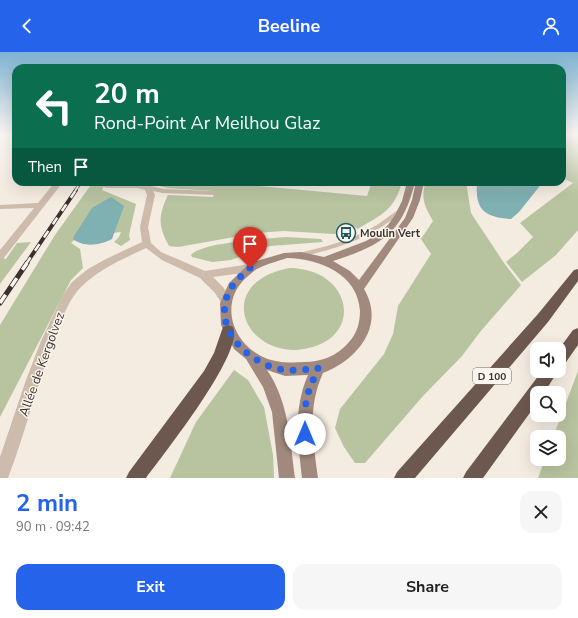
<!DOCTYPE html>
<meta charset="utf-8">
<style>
:root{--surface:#fff;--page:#f6f6f6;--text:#222;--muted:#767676;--accent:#2563eb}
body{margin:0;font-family:"Nunito Sans",sans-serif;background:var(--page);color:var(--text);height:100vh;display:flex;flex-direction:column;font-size:15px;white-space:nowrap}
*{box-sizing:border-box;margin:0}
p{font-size:13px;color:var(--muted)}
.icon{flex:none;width:22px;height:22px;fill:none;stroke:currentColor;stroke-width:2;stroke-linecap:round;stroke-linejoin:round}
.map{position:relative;height:426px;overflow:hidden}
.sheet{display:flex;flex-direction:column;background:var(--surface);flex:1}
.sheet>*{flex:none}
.hud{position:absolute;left:12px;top:12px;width:554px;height:122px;border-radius:12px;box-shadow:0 4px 16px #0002;background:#0b6e4f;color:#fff;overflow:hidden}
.fabs{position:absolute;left:530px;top:290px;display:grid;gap:8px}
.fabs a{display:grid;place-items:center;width:36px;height:36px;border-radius:8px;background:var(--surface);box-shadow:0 4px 16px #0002;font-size:20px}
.pin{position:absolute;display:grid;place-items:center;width:34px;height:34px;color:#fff;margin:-41px -17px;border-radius:50% 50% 50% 0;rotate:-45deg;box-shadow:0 0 4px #0007}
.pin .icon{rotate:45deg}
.me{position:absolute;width:44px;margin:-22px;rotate:0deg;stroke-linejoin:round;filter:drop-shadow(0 0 3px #0008)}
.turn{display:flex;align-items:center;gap:14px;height:84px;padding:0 16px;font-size:18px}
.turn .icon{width:52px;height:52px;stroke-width:2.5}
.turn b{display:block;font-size:28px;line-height:34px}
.then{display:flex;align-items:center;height:38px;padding:0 16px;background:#0003;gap:8px;font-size:15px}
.round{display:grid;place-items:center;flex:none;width:42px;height:42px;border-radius:12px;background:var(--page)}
.headline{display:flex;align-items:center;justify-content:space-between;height:68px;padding:0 16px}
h1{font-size:24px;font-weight:700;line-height:30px;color:var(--accent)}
.button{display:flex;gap:8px;margin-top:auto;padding:8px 16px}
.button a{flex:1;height:46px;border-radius:12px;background:var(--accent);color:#fff;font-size:16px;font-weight:700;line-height:46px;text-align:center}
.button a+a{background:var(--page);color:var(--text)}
header{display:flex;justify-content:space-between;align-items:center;height:52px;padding:0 16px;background:var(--accent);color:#fff;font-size:18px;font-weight:700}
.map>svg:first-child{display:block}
.green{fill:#b8c4a0}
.water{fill:#7fb0b2}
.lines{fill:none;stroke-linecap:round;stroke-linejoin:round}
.service{fill:#cdbbac;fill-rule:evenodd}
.minor{fill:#cdbbac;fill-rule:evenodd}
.secondary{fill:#a18a7d;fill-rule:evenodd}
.trunk{fill:#6c584f;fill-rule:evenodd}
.rail-far2-casing{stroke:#3b302b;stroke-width:3}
.rail-far1-casing{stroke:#3b302b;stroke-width:4}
.rail-casing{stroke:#3b302b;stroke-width:5}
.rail-far2{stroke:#fbf5ee;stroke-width:2;stroke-dasharray:6;stroke-linecap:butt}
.rail-far1{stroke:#fbf5ee;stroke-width:2.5;stroke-dasharray:8;stroke-linecap:butt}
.rail{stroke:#fbf5ee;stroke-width:3.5;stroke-dasharray:10;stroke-linecap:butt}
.route{stroke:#2563eb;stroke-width:7;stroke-dasharray:0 12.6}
.labels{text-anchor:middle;stroke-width:3;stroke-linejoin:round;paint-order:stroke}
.shield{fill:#fbf5ee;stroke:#756b66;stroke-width:1}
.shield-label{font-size:10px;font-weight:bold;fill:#3b302b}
.poi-label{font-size:11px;font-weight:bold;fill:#3b302b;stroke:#fbf5ee;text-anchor:start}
.near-street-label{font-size:13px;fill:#3b302b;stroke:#fbf5ee}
</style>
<header><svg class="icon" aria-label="back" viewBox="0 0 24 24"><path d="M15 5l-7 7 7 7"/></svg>Beeline<svg class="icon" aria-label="person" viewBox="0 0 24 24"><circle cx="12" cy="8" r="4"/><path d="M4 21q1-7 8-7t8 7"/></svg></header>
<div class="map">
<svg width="578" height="426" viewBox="0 0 578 426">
<rect width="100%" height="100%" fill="#f4ebe1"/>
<!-- green -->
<g class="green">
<path d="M 562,82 L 578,82 L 578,178 L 556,203 L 522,230 L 506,210 L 517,201 L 533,185 L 520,171 L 573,131 L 562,126 L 566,110 L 562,94 Z"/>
<path d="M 93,130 L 106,130 L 102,138 L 136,152 L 129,183 L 130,188 L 121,194 L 114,190 L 119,185 L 121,180 L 77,185 L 71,191 L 80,197 L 83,216 L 71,228 L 0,365 L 0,273 L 55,183 Z"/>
<path d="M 157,130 L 216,130 L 367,144 L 372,130 L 402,130 C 394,159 382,162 358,177 L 353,174 L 344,178 L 334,182 L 283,179 L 257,181 L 178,195 L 169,194 C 158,174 158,164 168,143 L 213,145 L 215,139 L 167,136 L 156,133 Z"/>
<path d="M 426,130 L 466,130 L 471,161 L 504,211 L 521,233 L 480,280 L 462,304 L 423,344 L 365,411 L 355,411 L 344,395 L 335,376 L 340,357 L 384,302 L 393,282 L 398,254 L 431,202 L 421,187 L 433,169 C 425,155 420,146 426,130 Z"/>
<path d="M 286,185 L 321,187 L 323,190 L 270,194 L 231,208 L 212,210 L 192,205 L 191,203 C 203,190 266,187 286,185 Z"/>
<path d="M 31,190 L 0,232 L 0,205 L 6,207 L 17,191 Z"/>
<path d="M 290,216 C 353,217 365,287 304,297 C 244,307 212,230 290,216 Z"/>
<path d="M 234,318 L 248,328 L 264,355 L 273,403 L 274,426 L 170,426 L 196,370 Z"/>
<path d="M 578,319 L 578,426 L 538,426 L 545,407 L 559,407 L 559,385 L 553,385 Z"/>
</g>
<!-- water -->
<g class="water">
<path d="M 477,130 L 543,130 L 519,160 L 511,167 C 484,165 475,158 477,130 Z"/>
<path d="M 111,145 L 124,154 L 112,187 C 101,193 84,196 73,187 L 74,184 L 92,156 Z"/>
</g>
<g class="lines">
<!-- service -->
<path class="service" d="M 402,155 L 405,157 L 404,158 C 372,186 342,195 301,205 L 298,203 L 299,201 L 327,194 L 352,186 L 377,173 Z"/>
<!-- minor -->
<g class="minor">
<path d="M 55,130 L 63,130 L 3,207 L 0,208 L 0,198 L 34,156 L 0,157 L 0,153 L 38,151 Z"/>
<path d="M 141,130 L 149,130 L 151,134 L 163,137 L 214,139 L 218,141 L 214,143 L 163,141 L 153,139 L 155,143 L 148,175 L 151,191 L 161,200 L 205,219 L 250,212 L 254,213 L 255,216 L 254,219 L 250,220 L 213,225 L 223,235 L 232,249 L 230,252 L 226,253 L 222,252 L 215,241 L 200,226 L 162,208 L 146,196 C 123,207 99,217 81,235 C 70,246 64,262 59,275 C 39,324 27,376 8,426 L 0,426 L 0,405 L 26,328 L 41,289 L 63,243 L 72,230 L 88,217 L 106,207 L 142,190 L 140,175 L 147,143 L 145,138 L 137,136 L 106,136 L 102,134 L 106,132 L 143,133 Z"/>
</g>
<!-- secondary -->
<path class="secondary" d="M 407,130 L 415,130 C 402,182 382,193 333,209 L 350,219 L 359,228 L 405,166 L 412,148 L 416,130 L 424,130 L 420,148 L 413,166 L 364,237 C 386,274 357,308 323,321 C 307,356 313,389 318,426 L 302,426 C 298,390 293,357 308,323 L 285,324 L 267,318 C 289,350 290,389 295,426 L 279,426 L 272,360 L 263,335 L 246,307 L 234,297 L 221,273 L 220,251 L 229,231 L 250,211 L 284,201 L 301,200 L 324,205 L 366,189 L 378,182 L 388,173 L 395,163 L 402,149 ZM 287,206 C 320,207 358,222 360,259 C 360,270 357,282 349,290 C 337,304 322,310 304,310 C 290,311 276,311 263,305 C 231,290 219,249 247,225 C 251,222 254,218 259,216 C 267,212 278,209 287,206 Z"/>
<!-- trunk -->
<g class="trunk">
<path d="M 578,217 L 578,229 L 548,270 L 415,426 L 394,426 L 397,420 L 538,262 L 574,218 Z"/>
<path d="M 228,273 L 233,275 C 245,300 163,403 146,426 L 126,426 L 129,420 L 204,319 L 214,301 L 223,275 Z"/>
<path d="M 578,276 L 578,293 L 564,313 L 559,315 L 559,297 L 573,278 Z"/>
<path d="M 542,319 L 558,319 L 544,341 L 537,341 L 537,351 L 483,426 L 463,426 L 466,420 Z"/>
</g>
<defs>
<path id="rail-far2" d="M 75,139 L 81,130"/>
<path id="rail-far1" d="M 26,212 L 76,138"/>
<path id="rail" d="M 0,251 L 27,211"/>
</defs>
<!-- rail-far2 casing -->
<use href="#rail-far2" class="rail-far2-casing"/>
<!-- rail-far1 casing -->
<use href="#rail-far1" class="rail-far1-casing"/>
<!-- rail casing -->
<use href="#rail" class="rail-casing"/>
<!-- rail-far2 -->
<use href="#rail-far2" class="rail-far2"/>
<!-- rail-far1 -->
<use href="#rail-far1" class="rail-far1"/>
<!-- rail -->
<use href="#rail" class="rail"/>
</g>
<!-- sky -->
<linearGradient id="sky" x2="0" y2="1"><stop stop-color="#7eb2d2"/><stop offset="0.58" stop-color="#faf6f2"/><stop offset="1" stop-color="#faf6f2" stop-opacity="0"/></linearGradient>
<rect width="578" height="142" fill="url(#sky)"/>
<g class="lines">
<!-- route -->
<path class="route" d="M 250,216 C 243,222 236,228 231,236 C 211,270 240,304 272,315 C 287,320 302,318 318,316 L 306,346 L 305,382"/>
</g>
<!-- icons -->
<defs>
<symbol id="bus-ring" viewBox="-11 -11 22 22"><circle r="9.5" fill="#fbf5ee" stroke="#1f5a5e" stroke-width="1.5"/><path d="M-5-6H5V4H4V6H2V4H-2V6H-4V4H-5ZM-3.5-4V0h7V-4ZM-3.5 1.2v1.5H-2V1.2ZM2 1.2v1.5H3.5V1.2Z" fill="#1f5a5e"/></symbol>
</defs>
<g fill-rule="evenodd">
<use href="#bus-ring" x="335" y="170" width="22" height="22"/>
</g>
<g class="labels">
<!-- shield labels -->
<rect class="shield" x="473" y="316" width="38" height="16" rx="3"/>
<g class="shield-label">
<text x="492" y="328">D 100</text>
</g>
<!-- poi labels -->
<g class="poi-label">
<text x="360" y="185">Moulin Vert</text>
</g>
<!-- near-street labels -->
<g class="near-street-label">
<text transform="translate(41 312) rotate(-70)" y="5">Allée de Kergolvez</text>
</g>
</g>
</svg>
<div class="fabs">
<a><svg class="icon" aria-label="sound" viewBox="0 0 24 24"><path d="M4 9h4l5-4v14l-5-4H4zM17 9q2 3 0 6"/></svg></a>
<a><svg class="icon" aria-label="search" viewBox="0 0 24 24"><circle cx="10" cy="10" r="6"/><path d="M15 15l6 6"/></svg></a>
<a><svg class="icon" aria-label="layers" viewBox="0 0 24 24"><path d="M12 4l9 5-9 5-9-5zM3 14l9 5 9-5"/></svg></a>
</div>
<div class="pin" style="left:250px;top:216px;background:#d93025"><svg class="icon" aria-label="arrive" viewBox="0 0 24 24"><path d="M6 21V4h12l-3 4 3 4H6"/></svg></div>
<svg class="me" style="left:305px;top:382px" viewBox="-20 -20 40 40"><circle r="19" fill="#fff"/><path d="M0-13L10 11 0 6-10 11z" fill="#2563eb"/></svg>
<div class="hud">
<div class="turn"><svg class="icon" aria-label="left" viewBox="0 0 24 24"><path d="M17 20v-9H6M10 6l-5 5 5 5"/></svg><div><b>20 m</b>Rond-Point Ar Meilhou Glaz</div></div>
<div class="then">Then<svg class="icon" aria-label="arrive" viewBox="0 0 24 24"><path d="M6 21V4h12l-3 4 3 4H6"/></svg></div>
</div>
</div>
<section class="sheet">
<div class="headline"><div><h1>2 min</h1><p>90 m · 09:42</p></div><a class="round"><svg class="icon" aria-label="close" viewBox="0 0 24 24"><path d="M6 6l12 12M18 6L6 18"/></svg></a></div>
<div class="button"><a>Exit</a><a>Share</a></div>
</section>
